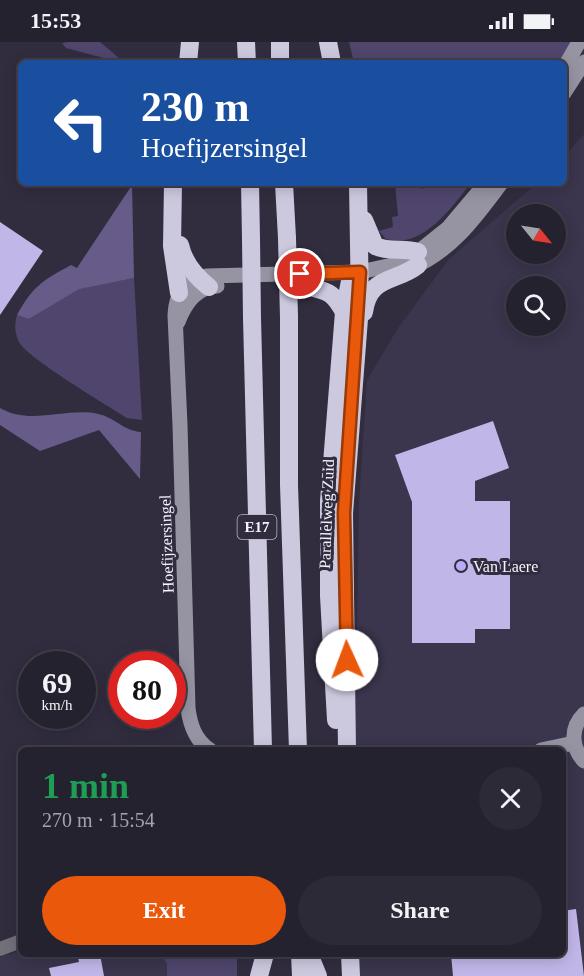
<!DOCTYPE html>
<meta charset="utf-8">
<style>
:root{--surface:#25222f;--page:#2d2a37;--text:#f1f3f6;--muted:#a3a4aa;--line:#423f4b;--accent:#ea580c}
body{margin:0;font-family:Georgia,serif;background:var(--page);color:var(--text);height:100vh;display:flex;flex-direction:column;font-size:22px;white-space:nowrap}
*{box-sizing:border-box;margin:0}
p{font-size:20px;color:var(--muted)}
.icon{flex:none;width:33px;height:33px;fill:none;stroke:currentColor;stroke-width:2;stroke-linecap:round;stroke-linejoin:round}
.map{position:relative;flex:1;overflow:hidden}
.drawer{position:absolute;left:18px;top:705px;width:548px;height:210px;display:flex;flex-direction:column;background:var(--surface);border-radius:9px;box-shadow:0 3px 15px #0003,0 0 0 2px var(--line)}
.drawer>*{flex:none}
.top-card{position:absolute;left:18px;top:18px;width:549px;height:126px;border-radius:9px;box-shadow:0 3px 15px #0003,0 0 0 2px var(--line);background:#1a4fa0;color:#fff;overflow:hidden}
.needle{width:39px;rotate:120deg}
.controls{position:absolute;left:506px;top:162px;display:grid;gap:12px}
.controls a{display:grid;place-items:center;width:60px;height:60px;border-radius:50%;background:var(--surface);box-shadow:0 3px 15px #0003,0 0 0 2px var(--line);font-size:30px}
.speed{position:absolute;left:18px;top:609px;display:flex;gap:12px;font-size:30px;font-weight:700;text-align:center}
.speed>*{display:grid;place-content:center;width:78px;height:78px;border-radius:50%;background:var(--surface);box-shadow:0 3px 15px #0003,0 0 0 2px var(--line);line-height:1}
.speed small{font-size:15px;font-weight:400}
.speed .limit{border:9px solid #d22;background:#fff;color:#111}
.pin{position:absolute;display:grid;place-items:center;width:51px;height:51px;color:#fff;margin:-26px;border:3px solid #fff;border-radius:50%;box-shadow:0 2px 6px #0007}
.me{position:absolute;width:66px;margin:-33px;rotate:358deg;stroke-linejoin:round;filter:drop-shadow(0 0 4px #0008)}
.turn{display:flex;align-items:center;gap:21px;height:126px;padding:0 24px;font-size:27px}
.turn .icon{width:78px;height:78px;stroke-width:2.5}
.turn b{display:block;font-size:42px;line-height:51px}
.round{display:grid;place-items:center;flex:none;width:63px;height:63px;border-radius:32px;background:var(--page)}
.overview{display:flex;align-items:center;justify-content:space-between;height:102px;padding:0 24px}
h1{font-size:36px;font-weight:700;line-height:45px;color:#1e9e55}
.cta{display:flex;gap:12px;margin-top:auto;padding:12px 24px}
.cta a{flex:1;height:69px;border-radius:36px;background:var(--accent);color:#fff;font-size:24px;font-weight:700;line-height:69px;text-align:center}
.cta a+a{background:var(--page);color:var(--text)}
.status{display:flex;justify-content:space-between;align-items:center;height:42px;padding:0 30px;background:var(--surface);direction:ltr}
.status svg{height:16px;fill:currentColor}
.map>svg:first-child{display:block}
.built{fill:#3b354d;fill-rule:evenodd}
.green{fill:#50466d}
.forest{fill:#675c89}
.building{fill:#c1b6e8}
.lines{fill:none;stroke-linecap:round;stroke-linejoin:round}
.street{stroke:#727079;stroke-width:14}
.secondary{stroke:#9694a2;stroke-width:15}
.highway{stroke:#ccc8de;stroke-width:18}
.highway-bridge{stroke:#ccc8de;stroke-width:18}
.route-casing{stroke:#983908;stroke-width:15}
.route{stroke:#ea580c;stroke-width:10}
.poi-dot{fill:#bcaaf6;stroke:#312d3f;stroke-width:2}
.labels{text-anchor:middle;stroke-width:6;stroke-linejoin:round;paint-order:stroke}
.shield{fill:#312d3f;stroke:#bab8c5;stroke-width:1.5}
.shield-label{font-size:15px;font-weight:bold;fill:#f5f3fe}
.street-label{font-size:16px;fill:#f5f3fe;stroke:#312d3f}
.poi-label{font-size:16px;fill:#f5f3fe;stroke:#312d3f;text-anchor:start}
</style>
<div class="status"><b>15:53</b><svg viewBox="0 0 49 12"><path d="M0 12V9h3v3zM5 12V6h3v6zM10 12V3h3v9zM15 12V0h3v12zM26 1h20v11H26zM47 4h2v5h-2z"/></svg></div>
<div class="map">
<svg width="584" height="934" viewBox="0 0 584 934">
<rect width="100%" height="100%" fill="#312d3f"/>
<!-- built -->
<g class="built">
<path d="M 584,92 L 584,934 L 358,934 L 357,912 L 562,912 L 562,708 L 355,708 L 359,460 L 367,338 L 398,286 L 449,217 L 537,141 L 564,141 L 564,115 ZM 516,172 L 555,172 L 555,212 L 516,212 ZM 516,244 L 555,244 L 555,284 L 516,284 Z"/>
<path d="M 21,909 L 21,912 L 160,912 L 167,920 L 167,934 L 0,934 L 0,915 Z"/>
</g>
<!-- green -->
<g class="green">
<path d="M 69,0 L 100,0 L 119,16 L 115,19 L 66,6 L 62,1 Z"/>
<path d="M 349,0 L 573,0 L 562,21 L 354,21 Z"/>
<path d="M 395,141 L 414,141 L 422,147 L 432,141 L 471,141 C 452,165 422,208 386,197 L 379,189 L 393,185 L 392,175 L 398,174 Z"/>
<path d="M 134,236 L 142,378 L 127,376 C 107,363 27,316 19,300 C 15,291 14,283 17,273 L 29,277 L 80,246 Z"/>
<path d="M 160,912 L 237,912 L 237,934 L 167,934 L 167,921 Z"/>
</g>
<!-- forest -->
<g class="forest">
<path d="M 132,143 L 134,236 L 79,247 L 29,277 L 17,273 C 33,244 42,239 71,223 L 77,226 Z"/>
<path d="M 0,366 C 30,384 67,365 98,372 C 114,375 124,389 141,390 L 140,437 L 99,388 L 40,409 L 0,383 Z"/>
</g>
<!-- building -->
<g class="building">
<path d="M 0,180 L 43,209 L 0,273 Z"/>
<path d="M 493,379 L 509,426 L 475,439 L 475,459 L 510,459 L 510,587 L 475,587 L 475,601 L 412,601 L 412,460 L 395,413 Z"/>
<path d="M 576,867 L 584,934 L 453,934 L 451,912 L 562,912 L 562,869 Z"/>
<path d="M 100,912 L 104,934 L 51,934 L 49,926 L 79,920 L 78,915 Z"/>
</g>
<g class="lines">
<!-- street -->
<path class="street" d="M 0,907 L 21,899"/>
<!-- secondary -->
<g class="secondary">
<path d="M 564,26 L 579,0"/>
<path d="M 564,51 L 584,20"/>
<path d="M 408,227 C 449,212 476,175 501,141"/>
<path d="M 178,280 C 185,261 197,245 217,244"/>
<path d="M 584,672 C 570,686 571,705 584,719"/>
<path d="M 210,708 C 195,698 190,683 188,666 L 180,383 L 175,273 C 176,252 185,237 207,234 L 360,230 L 397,222 L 418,210 L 448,186 L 486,141"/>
<path d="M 541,708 L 574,701"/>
</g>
<!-- highway -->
<g class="highway">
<path d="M 246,0 L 247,21"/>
<path d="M 280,0 L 280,21"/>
<path d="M 328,0 L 332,21"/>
<path d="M 188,21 L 190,0"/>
<path d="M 173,141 L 172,204 L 179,251"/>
<path d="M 250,141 L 251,197"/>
<path d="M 284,141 L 287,196"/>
<path d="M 364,178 L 375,204 C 391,211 403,205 418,210"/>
<path d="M 180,203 C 184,221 195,234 209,245"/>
<path d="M 300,241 C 324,252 329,243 344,270"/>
<path d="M 364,270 C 369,233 396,241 418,223"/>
<path d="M 289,275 L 289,443 L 298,708"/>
<path d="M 252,276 L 263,708"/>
<path d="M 336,678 L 329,554 L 329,459 L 344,270 L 350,239 L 357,233"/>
<path d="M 347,708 L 344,471 L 360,264 L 358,141"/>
<path d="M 300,912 L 301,934"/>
<path d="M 309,912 L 318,934"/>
<path d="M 350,912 L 351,934"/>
<path d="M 259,934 L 265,912"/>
</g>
<!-- highway-bridge -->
<g class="highway-bridge">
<path d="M 287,196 L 289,275"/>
<path d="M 251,197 L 252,276"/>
</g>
</g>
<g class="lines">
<defs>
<path id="route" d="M 300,232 L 360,230 L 344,471 L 347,618"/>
</defs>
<!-- route casing -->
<use href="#route" class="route-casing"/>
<!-- route -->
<use href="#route" class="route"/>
</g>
<!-- markers -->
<circle class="poi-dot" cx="461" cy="524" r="6"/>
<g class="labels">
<!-- shield labels -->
<rect class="shield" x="237.5" y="473" width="39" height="24" rx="4.5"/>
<g class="shield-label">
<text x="257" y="490">E17</text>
</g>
<!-- street labels -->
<g class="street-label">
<text transform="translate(326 472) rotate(-88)" y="6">Parallelweg Zuid</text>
<text transform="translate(166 502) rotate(-92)" y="6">Hoefijzersingel</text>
</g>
<!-- poi labels -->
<g class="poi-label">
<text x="473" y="530">Van Laere</text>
</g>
</g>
</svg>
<div class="controls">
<a><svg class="needle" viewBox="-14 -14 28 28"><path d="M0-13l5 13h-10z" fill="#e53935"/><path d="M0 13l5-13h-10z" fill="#a3a4aa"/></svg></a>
<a><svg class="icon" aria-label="search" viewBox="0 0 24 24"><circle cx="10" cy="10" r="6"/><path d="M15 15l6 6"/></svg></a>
</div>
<div class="speed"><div>69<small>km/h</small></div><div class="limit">80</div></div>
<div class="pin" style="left:300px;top:232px;background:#d93025"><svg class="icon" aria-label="arrive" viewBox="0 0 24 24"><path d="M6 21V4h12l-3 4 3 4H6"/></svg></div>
<svg class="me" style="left:347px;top:618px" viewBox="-20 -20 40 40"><circle r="19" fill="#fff"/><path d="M0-13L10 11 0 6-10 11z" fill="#ea580c"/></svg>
<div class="top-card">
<div class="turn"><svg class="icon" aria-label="left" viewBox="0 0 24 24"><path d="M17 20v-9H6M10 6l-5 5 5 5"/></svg><div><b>230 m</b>Hoefijzersingel</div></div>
</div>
<section class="drawer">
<div class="overview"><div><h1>1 min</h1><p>270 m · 15:54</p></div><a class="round"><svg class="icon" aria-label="close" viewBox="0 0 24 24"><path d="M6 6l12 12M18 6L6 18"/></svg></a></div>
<div class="cta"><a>Exit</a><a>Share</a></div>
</section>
</div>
